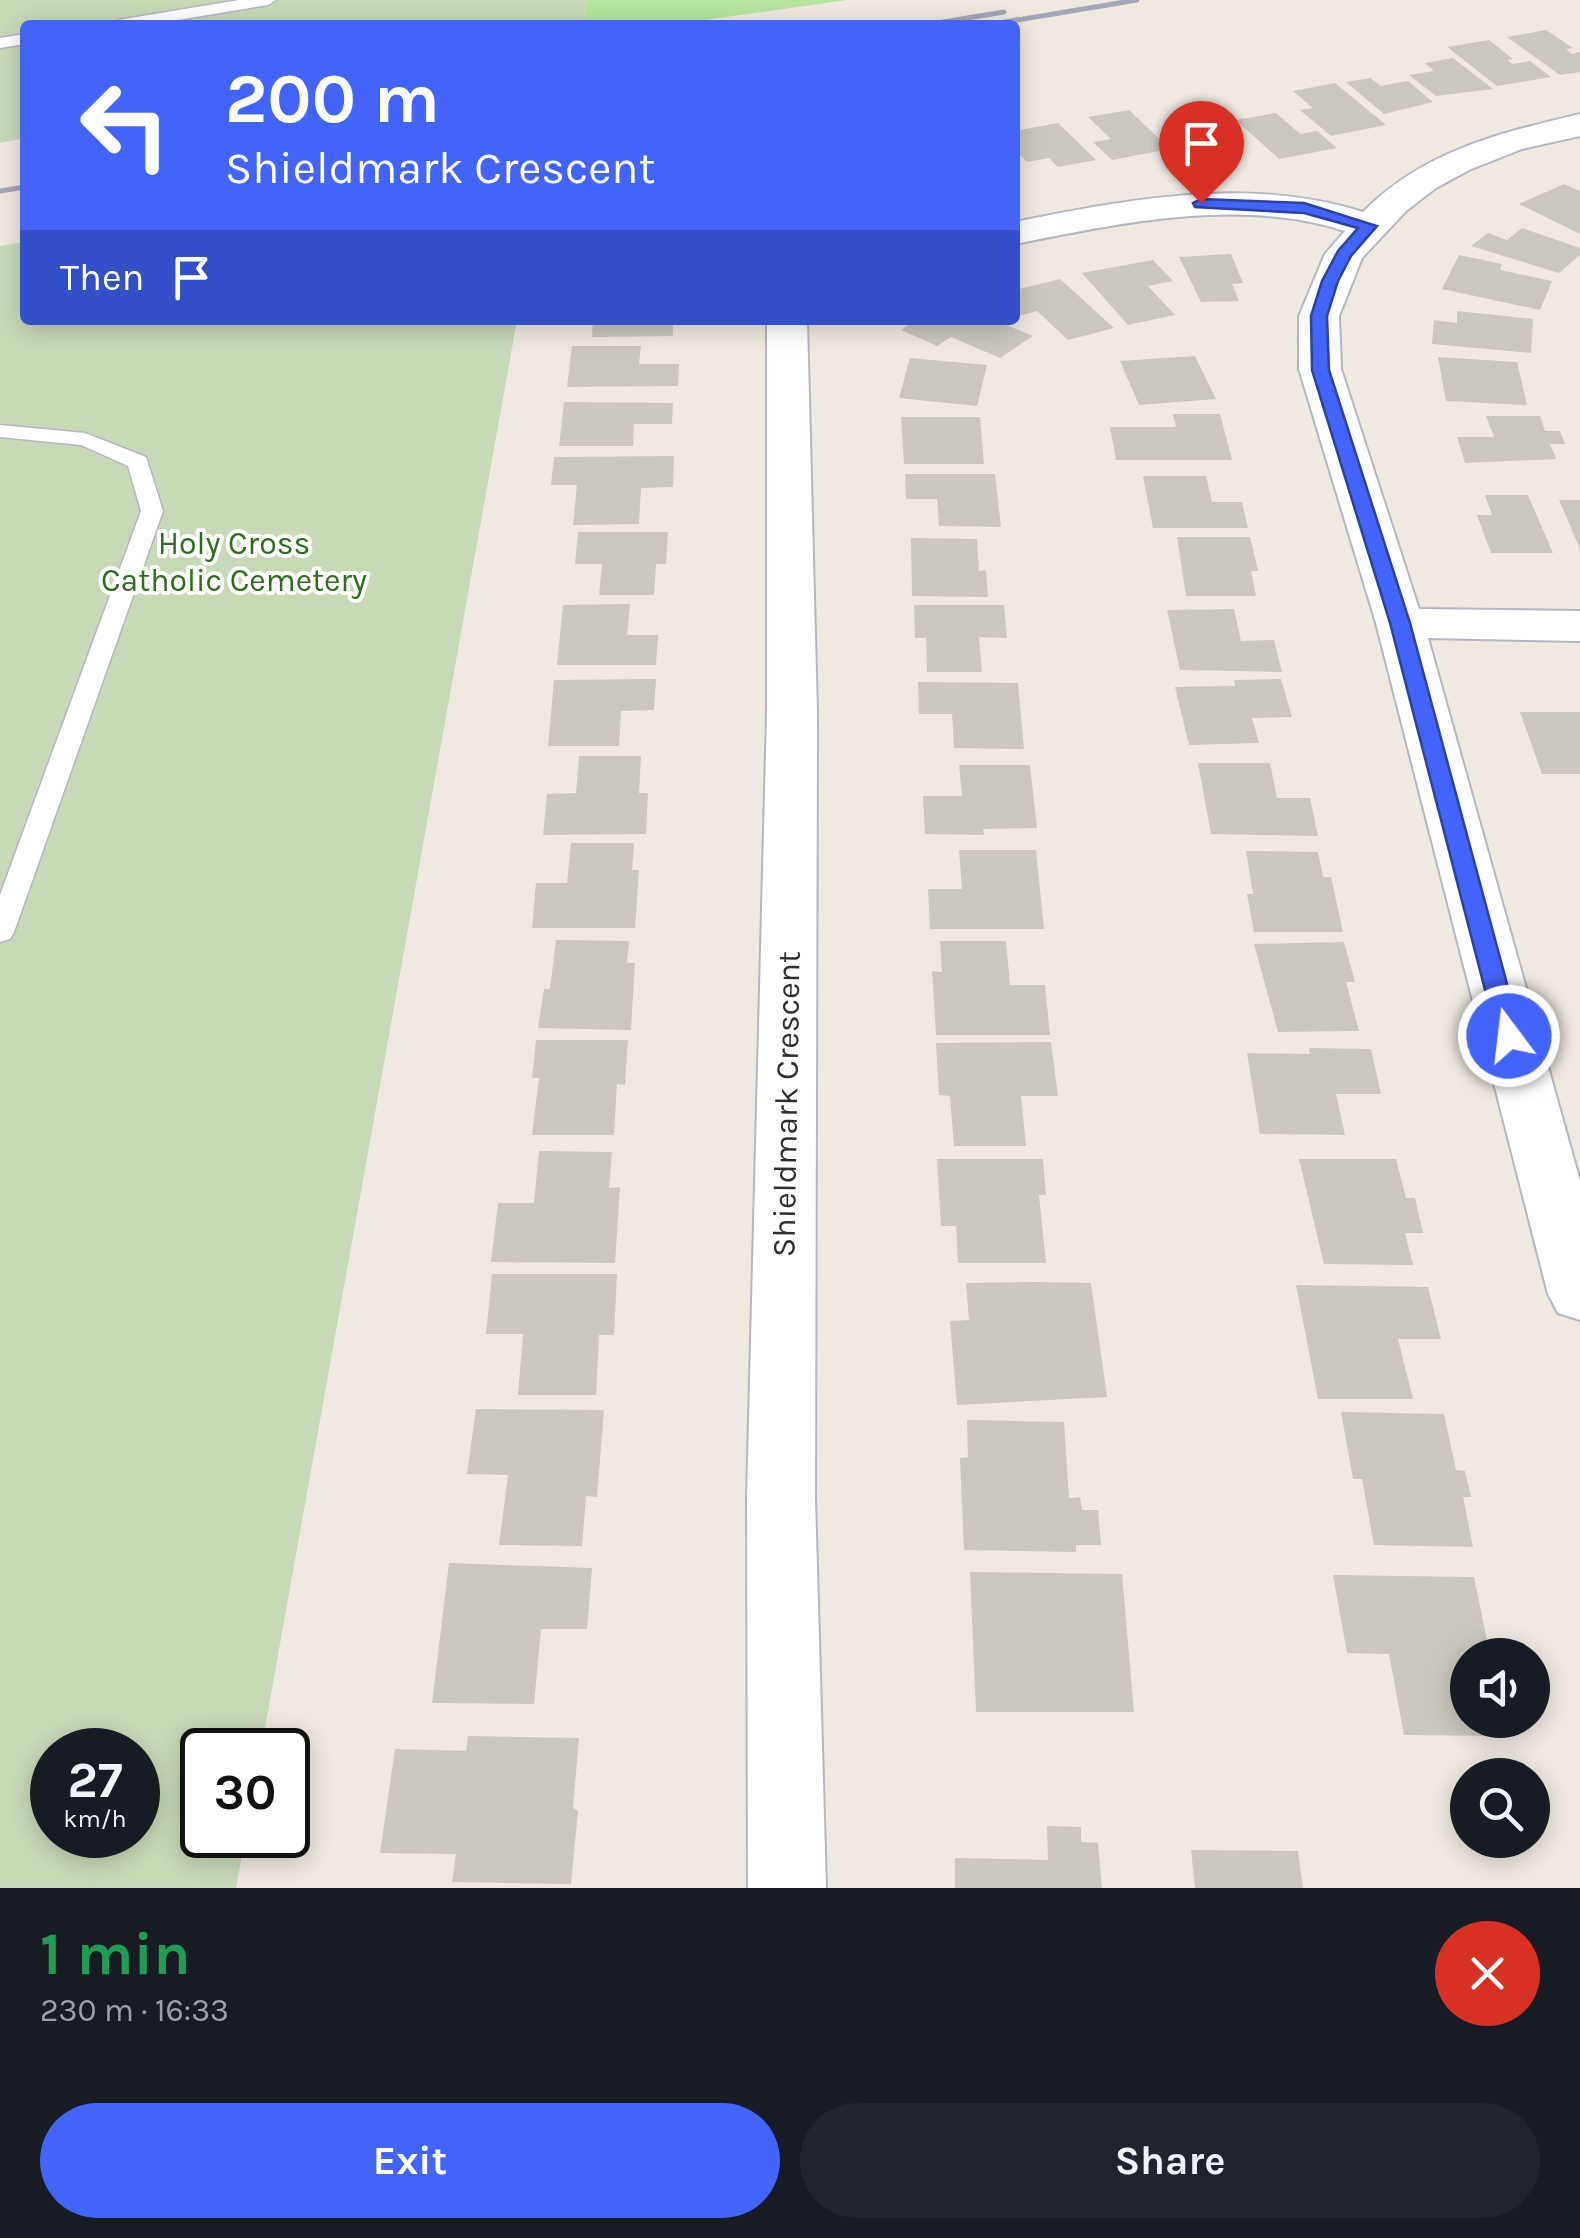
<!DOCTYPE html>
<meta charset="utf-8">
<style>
:root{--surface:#171b24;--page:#20242c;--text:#f1f3f6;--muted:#9ea1a6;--accent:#4264fb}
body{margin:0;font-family:Karla,sans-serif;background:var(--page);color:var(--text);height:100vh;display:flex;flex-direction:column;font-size:38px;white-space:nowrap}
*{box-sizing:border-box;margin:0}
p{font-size:32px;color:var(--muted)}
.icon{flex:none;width:55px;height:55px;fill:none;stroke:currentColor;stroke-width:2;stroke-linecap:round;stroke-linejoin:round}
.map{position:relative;height:1888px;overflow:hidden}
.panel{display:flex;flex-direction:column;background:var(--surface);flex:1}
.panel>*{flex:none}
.hud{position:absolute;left:20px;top:20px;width:1000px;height:305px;border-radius:10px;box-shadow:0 5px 25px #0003;background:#4264fb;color:#fff;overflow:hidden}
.tools{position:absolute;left:1450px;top:1638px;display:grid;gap:20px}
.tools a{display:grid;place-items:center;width:100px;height:100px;border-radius:50%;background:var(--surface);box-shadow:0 5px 25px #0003;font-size:50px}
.speed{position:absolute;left:30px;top:1728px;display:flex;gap:20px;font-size:50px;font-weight:700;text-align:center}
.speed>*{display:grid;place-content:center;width:130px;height:130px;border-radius:50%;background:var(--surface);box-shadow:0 5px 25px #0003;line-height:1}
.speed small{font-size:25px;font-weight:400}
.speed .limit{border:5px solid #111;border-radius:15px;background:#fff;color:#111}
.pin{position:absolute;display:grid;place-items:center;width:85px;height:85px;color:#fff;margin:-102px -42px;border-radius:50% 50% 50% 0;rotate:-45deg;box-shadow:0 0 10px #0007}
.pin .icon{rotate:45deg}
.me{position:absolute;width:110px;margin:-55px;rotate:345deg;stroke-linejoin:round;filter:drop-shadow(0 0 8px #0008)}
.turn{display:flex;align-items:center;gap:35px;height:210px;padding:0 40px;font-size:45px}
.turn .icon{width:130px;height:130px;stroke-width:2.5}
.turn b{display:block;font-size:70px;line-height:85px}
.then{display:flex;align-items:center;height:95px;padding:0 40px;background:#0003;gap:20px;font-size:38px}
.round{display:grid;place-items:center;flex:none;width:105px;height:105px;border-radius:52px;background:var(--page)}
.headline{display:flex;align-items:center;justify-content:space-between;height:170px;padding:0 40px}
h1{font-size:60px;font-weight:700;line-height:75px;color:#1e9e55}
.primary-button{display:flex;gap:20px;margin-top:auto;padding:20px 40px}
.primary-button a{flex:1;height:115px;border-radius:60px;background:var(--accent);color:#fff;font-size:40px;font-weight:700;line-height:115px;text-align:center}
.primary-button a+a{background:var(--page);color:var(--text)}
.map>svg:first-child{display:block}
.green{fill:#b6e59e}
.cemetery{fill:#c8d9b8;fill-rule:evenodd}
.building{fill:#cbc7bf}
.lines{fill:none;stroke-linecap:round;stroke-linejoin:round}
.lane-casing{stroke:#b4b7c1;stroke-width:3}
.street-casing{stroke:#b4b7c1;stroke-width:4}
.lane{fill:#fff;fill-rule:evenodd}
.street{fill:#fff;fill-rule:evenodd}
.rail{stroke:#a3a6b8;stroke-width:5}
.route{fill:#4264fb;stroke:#2b41a3;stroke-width:2.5}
.labels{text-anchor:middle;stroke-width:8;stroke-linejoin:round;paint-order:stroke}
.park-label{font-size:32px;fill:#2c6e1b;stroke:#fff}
.street-label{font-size:32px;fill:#2e2e2e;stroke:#fff}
</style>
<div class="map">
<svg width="1580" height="1888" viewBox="0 0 1580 1888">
<rect width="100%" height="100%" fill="#efe9e1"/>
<!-- green -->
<path class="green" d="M 587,0 L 847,0 L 669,25 L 583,25 Z"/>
<!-- cemetery -->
<g class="cemetery">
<path d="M 0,0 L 587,0 L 583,25 L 25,25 L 25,138 L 0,143 Z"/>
<path d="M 25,242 L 25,320 L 517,320 L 261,1750 L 202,1750 L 202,1835 L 246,1835 L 236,1888 L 0,1888 L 0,246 ZM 52,1750 L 138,1750 L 138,1835 L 52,1835 Z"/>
</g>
<!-- building -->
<g class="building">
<path d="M 1546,30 L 1573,48 L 1566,49 L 1572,54 L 1580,52 L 1580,72 L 1560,75 L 1507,37 Z"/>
<path d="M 1489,40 L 1513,59 L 1507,60 L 1513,64 L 1530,61 L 1551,77 L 1497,86 L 1447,47 Z"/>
<path d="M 1453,58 L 1493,89 L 1436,96 L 1409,75 L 1434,71 L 1425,63 Z"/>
<path d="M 1371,78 L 1380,86 L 1408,81 L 1433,102 L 1384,114 L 1346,82 Z"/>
<path d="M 1335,83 L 1386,125 L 1331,136 L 1300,110 L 1313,108 L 1293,91 Z"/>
<path d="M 1210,109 L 1246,141 L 1187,152 L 1165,132 L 1193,126 L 1180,115 Z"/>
<path d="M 1129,110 L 1170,149 L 1112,160 L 1093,142 L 1111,139 L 1088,117 Z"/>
<path d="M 1276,113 L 1300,134 L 1317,131 L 1337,148 L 1279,159 L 1236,120 Z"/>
<path d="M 1058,123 L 1096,160 L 1058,167 L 1049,158 L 1027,162 L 1015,150 L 1015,135 L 1019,134 L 1015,131 Z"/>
<path d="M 1564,184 L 1580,191 L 1580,234 L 1519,204 Z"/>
<path d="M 1522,228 L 1580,248 L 1580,255 L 1559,273 L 1471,246 L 1488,233 L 1507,240 Z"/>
<path d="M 1231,254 L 1243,283 L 1232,284 L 1239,301 L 1201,302 L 1179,257 Z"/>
<path d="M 1459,255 L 1502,264 L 1500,270 L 1552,281 L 1540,310 L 1442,289 Z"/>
<path d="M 1153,260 L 1173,281 L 1148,286 L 1175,315 L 1128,325 L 1082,273 Z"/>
<path d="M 1060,279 L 1114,328 L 1068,340 L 1037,311 L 1015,317 L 1015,290 Z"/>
<path d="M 1457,311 L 1533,319 L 1531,353 L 1432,344 L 1434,320 L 1457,323 Z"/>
<path d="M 593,320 L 673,320 L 673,336 L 592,337 Z"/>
<path d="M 916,320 L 994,320 L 1033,336 L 1000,358 L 951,337 L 937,346 L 901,330 Z"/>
<path d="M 572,346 L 641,346 L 639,364 L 679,364 L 678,386 L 567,387 Z"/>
<path d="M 1195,356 L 1216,399 L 1139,405 L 1120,361 Z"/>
<path d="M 1438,357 L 1517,362 L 1527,405 L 1446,401 Z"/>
<path d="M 910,358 L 987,365 L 977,406 L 899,398 Z"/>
<path d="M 564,402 L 673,403 L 672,424 L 634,424 L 633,446 L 559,446 Z"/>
<path d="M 1173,414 L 1220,414 L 1232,460 L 1116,460 L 1110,427 L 1176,427 Z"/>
<path d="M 1486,416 L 1540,416 L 1545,431 L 1560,431 L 1565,444 L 1550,444 L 1556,459 L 1465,463 L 1457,437 L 1494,437 Z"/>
<path d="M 901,417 L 980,417 L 984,464 L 904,464 Z"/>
<path d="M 674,456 L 673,487 L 641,488 L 639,524 L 573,525 L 577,485 L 551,485 L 554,457 Z"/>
<path d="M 905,474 L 995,474 L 1001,527 L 939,526 L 937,499 L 906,499 Z"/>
<path d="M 1143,476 L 1206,476 L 1212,502 L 1242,502 L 1248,528 L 1153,528 Z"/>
<path d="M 1485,495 L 1528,495 L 1553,553 L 1491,553 L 1477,515 L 1492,515 Z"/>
<path d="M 1559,500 L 1580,500 L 1580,549 Z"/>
<path d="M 578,532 L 668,532 L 666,564 L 656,564 L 654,595 L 599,595 L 602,564 L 575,564 Z"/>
<path d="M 1177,537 L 1250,537 L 1258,571 L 1251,571 L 1256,596 L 1186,596 Z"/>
<path d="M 911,538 L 977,539 L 979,571 L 986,570 L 988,597 L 912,596 Z"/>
<path d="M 630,604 L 627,635 L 658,635 L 656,665 L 557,665 L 563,605 Z"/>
<path d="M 914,605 L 1004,605 L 1007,638 L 979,637 L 982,672 L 927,672 L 926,638 L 915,638 Z"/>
<path d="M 1234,609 L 1241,641 L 1274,640 L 1282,672 L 1180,670 L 1167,610 Z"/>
<path d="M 656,679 L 654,710 L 621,711 L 619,746 L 548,746 L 554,680 Z"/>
<path d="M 1281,679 L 1292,717 L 1252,718 L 1259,743 L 1189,745 L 1175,687 L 1235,686 L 1234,680 Z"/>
<path d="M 918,682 L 1018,683 L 1024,749 L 954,748 L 952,714 L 919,714 Z"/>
<path d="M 1520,712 L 1580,712 L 1580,774 L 1542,774 Z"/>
<path d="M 579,756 L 641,756 L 639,793 L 648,793 L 646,834 L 543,835 L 547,794 L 576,793 Z"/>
<path d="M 1198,763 L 1270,763 L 1277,798 L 1310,798 L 1318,836 L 1211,834 Z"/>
<path d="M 959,765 L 1030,765 L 1037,828 L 983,829 L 984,835 L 925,834 L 923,796 L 962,796 Z"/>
<path d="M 571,843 L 634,843 L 632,870 L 639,870 L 635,928 L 532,928 L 536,883 L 567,883 Z"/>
<path d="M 959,850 L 1036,850 L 1044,929 L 930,929 L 928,889 L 962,889 Z"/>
<path d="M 1246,851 L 1318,852 L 1323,877 L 1331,877 L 1343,932 L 1254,932 L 1247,894 L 1253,894 Z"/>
<path d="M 556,940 L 629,941 L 627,963 L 635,963 L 631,1030 L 538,1028 L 544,989 L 550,989 Z"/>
<path d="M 940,941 L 1006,941 L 1010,985 L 1045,985 L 1050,1035 L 936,1035 L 932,971 L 942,972 Z"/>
<path d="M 1344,942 L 1355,982 L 1346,982 L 1359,1031 L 1278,1032 L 1254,944 Z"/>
<path d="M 536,1040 L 628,1040 L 625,1085 L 617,1084 L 614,1135 L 532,1135 L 539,1078 L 532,1078 Z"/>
<path d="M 1051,1042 L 1058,1096 L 1021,1096 L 1026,1146 L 954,1146 L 950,1096 L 939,1095 L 936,1043 Z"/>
<path d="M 1309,1048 L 1371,1049 L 1381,1094 L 1336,1094 L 1345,1135 L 1260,1134 L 1247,1053 L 1310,1054 Z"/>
<path d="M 539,1151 L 612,1152 L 609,1188 L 620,1187 L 615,1263 L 491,1262 L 498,1203 L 534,1203 Z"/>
<path d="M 937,1159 L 1043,1159 L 1046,1195 L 1039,1195 L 1046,1263 L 958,1263 L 956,1226 L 941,1226 Z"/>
<path d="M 1299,1159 L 1396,1159 L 1406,1198 L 1415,1198 L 1423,1233 L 1405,1233 L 1413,1265 L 1324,1264 Z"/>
<path d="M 492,1274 L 617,1274 L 614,1335 L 599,1335 L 596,1395 L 518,1395 L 523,1334 L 486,1334 Z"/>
<path d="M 1035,1282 L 1091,1283 L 1107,1397 L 957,1405 L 950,1321 L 969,1320 L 966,1283 Z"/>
<path d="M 1296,1285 L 1428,1287 L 1441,1339 L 1398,1339 L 1413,1399 L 1318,1399 Z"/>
<path d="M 476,1409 L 604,1410 L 597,1497 L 586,1496 L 582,1546 L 499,1545 L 508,1475 L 467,1474 Z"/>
<path d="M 1341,1412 L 1444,1414 L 1456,1470 L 1465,1471 L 1471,1497 L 1463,1497 L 1473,1547 L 1374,1545 L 1362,1479 L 1353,1479 Z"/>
<path d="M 967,1420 L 1064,1422 L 1069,1498 L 1080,1497 L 1082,1510 L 1098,1510 L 1101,1545 L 1076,1545 L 1076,1552 L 964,1550 L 960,1458 L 968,1457 Z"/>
<path d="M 449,1563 L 592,1568 L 587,1629 L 541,1629 L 534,1704 L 432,1703 Z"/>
<path d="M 970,1572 L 1122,1574 L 1134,1712 L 976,1712 Z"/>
<path d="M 1333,1575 L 1474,1577 L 1490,1655 L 1468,1655 L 1468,1720 L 1489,1720 L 1492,1736 L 1404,1735 L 1389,1654 L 1347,1653 Z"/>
<path d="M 468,1736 L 579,1738 L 573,1808 L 578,1811 L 571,1884 L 452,1882 L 456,1854 L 380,1853 L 395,1749 L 466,1751 Z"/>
<path d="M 1047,1826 L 1081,1827 L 1081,1842 L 1098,1843 L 1102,1888 L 955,1888 L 955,1858 L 1048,1860 Z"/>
<path d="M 1191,1850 L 1298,1851 L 1303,1888 L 1195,1888 Z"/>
</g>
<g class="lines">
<defs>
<g id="lane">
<path d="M 239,0 L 276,0 L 268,5 L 148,25 L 110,25 L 118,20 Z"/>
<path d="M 25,34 L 25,44 L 0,48 L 0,38 Z"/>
<path d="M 0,425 L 85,433 L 146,457 L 163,511 L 14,932 L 10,939 L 0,942 L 0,895 L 141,511 L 128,466 L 81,445 L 0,437 Z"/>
</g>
<g id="street">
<path d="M 1580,114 L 1580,136 L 1522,149 L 1469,170 L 1436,188 L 1406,211 L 1362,258 L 1339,316 L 1341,369 L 1419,609 L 1580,611 L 1580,641 L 1428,638 L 1580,1181 L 1580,1320 L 1558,1313 L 1548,1294 L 1376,623 L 1299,369 L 1299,316 L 1325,254 L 1345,231 C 1239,197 1121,223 1015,244 L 1015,222 C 1129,199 1249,176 1363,212 C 1423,151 1500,133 1580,114 Z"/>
<path d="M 767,320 L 807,320 L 817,713 L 815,1497 L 826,1888 L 748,1888 L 747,1497 L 767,713 Z"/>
</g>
</defs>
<!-- lane casing -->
<use href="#lane" class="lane-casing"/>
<!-- street casing -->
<use href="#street" class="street-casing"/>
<!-- lane -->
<use href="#lane" class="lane"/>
<!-- street -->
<use href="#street" class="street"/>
<!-- rail -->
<g class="rail">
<path d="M 925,25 L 1004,12"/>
<path d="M 987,25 L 1137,0"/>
<path d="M 0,191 L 25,187"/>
</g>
</g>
<!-- route -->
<path class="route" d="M 1201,199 L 1304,203 L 1377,226 L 1351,256 L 1338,281 L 1327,316 L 1329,370 L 1410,623 L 1521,1036 L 1517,1043 L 1500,1043 L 1497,1036 L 1390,623 L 1312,370 L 1311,316 L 1322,281 L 1338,251 L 1358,228 L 1304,213 L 1195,207 L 1193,203 Z"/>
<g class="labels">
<!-- park labels -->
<g class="park-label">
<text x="234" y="554">Holy Cross<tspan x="234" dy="37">Catholic Cemetery</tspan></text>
</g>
<!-- street labels -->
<g class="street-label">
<text transform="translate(786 1104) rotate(-89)" y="11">Shieldmark Crescent</text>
</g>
</g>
</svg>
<div class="tools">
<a><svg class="icon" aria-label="sound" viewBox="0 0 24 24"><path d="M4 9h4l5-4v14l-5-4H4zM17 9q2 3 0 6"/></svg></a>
<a><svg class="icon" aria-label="search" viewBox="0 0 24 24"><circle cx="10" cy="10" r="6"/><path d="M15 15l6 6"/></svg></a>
</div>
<div class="speed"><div>27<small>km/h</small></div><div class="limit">30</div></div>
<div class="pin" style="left:1201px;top:203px;background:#d93025"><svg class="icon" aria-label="arrive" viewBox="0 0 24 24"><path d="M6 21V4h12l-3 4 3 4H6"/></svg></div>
<svg class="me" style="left:1509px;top:1036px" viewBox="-20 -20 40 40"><circle r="17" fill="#4264fb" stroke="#fff" stroke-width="3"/><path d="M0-11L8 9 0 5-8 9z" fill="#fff"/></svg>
<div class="hud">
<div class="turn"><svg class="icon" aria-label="left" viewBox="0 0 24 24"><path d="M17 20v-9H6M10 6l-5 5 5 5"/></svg><div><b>200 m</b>Shieldmark Crescent</div></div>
<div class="then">Then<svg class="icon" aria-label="arrive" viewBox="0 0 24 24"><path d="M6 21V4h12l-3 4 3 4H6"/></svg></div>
</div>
</div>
<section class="panel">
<div class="headline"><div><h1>1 min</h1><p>230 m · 16:33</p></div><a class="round" style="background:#d93025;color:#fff"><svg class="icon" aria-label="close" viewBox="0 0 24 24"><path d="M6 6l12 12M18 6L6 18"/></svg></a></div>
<div class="primary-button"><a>Exit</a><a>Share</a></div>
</section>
